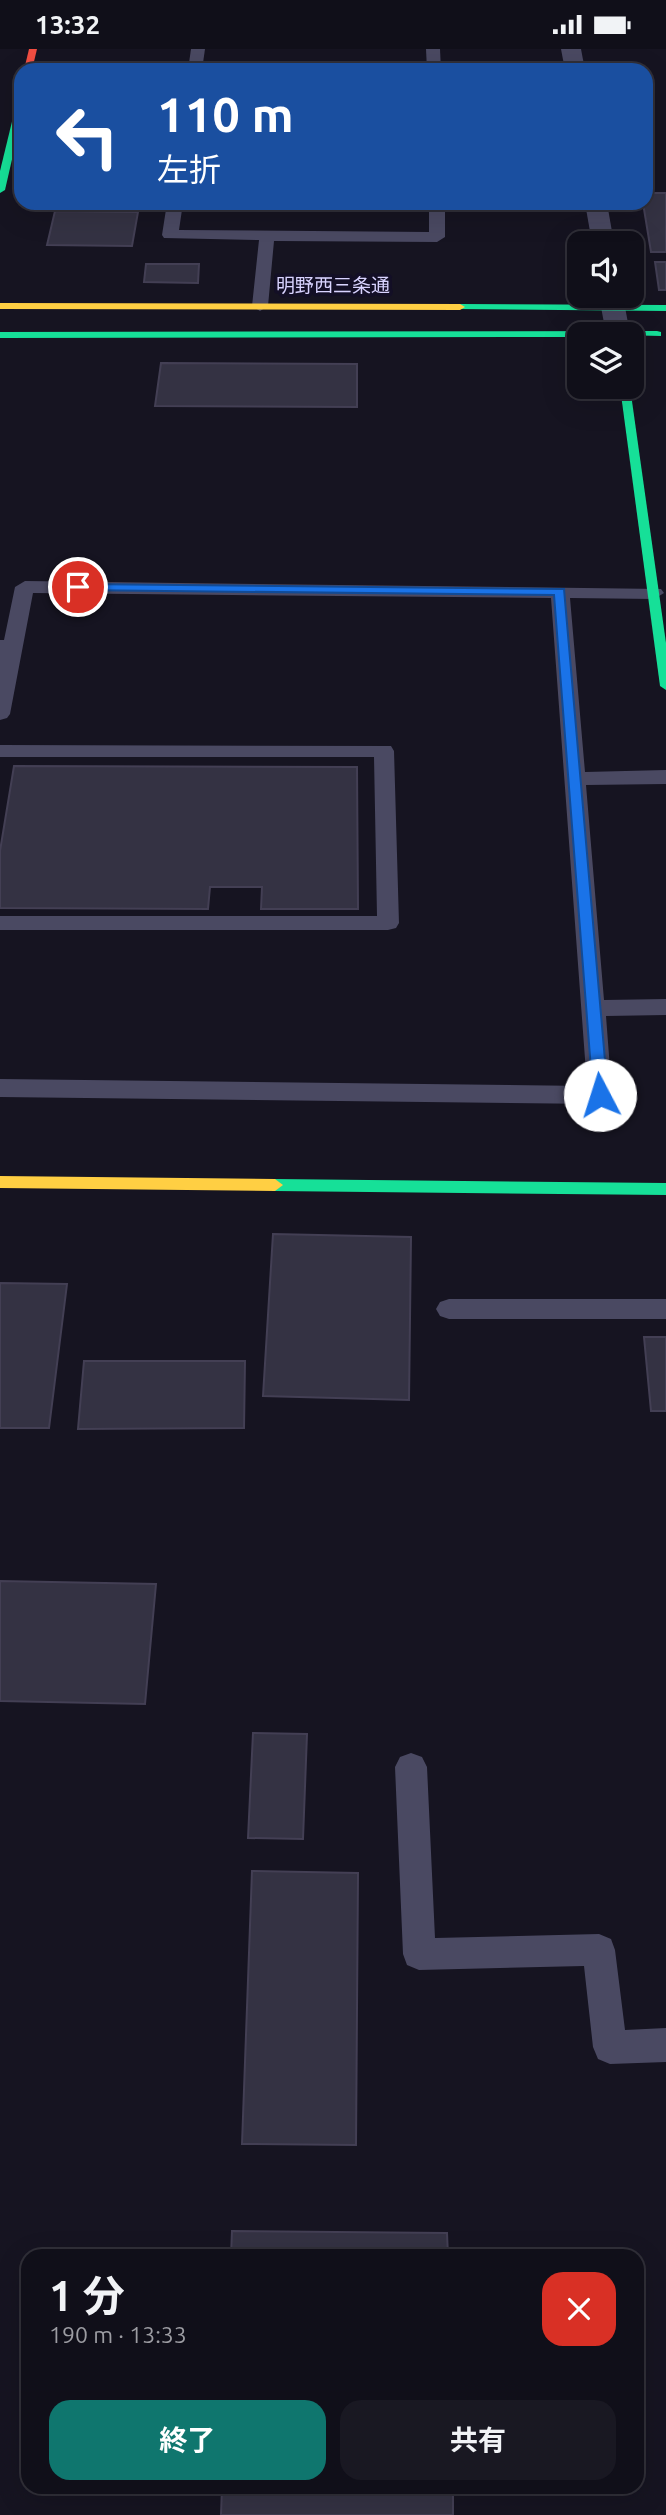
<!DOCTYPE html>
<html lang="ja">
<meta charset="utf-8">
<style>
:root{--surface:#100f19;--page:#191822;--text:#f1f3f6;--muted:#9c9ca2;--line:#302f38;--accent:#0f766e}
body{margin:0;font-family:Ubuntu,"Noto Sans JP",sans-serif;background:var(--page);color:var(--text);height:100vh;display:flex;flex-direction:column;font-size:26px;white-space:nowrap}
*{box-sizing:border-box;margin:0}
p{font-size:23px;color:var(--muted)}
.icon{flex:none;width:38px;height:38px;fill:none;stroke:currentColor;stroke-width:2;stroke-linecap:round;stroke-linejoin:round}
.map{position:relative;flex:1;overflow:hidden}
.panel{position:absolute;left:21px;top:2200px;width:623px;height:245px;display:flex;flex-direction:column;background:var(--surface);border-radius:21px;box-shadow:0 7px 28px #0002,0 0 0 2px var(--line)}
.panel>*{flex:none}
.banner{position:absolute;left:14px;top:14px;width:639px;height:147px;border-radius:21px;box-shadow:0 7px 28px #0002,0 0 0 2px var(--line);background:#1a4fa0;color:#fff;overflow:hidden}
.buttons{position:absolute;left:567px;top:182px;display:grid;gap:14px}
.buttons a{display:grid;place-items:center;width:77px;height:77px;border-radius:14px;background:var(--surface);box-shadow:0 7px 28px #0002,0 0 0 2px var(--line);font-size:35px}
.pin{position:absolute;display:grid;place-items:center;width:60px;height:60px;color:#fff;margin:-30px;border:4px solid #fff;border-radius:50%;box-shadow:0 2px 7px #0007}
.me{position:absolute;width:77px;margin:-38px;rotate:355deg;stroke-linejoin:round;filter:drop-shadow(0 0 5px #0008)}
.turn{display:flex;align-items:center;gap:24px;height:147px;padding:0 28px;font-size:32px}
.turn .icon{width:91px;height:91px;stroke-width:2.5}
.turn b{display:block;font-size:49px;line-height:60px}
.round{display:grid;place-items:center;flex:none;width:74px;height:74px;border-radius:21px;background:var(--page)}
.head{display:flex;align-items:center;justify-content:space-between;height:119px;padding:0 28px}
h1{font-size:42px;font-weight:700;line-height:52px}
.button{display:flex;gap:14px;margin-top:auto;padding:14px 28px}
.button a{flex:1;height:80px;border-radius:21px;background:var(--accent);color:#fff;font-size:28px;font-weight:700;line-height:80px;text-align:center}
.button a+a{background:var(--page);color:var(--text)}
.status{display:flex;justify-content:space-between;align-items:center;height:49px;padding:0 35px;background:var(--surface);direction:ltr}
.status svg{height:19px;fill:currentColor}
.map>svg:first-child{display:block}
.building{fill:#343243;stroke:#433f54;stroke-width:2}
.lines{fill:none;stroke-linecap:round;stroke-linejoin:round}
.lane{fill:#4a4962;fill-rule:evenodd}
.street{fill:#4a4962;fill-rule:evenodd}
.fast{fill:#16e098;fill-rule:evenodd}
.slow{fill:#ffcf43;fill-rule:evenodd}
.jam{fill:#f24e42;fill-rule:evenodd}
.route{fill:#1a73e8;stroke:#114b97;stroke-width:2}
.labels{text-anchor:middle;stroke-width:7;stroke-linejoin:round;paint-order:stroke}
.far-street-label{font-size:19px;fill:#d9d4ff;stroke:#130f26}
</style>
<div class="status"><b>13:32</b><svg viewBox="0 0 49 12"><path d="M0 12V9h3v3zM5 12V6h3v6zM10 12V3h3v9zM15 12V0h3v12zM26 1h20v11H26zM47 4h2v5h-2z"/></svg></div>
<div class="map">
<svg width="666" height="2466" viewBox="0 0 666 2466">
<rect width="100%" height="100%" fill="#161421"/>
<!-- building -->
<g class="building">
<path d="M 646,144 L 666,144 L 666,203 L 651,203 L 643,154 L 646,154 Z"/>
<path d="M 55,162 L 138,163 L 132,197 L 47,196 Z"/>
<path d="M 655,213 L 666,213 L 666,241 L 659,241 Z"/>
<path d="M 146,215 L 199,215 L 198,234 L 144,233 Z"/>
<path d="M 161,314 L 357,315 L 357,358 L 155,357 Z"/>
<path d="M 14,717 L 357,718 L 358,860 L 261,860 L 262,838 L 210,838 L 208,860 L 0,859 L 0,802 Z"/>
<path d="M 273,1185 L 411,1188 L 409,1351 L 263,1347 Z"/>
<path d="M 0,1234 L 67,1235 L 49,1379 L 0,1379 Z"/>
<path d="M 644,1288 L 666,1288 L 666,1362 L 651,1362 Z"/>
<path d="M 84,1312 L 245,1312 L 244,1379 L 78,1380 Z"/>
<path d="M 0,1532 L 156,1535 L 145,1655 L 0,1652 Z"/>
<path d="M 253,1684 L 307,1685 L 303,1790 L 248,1789 Z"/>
<path d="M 252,1822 L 358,1824 L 356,2096 L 242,2095 Z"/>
<path d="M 232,2182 L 447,2184 L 448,2207 L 231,2207 Z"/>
<path d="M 222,2438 L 453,2438 L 453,2466 L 221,2466 Z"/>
</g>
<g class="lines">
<!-- lane -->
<g class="lane">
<path d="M 191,0 L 205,0 L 202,21 L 188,21 Z"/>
<path d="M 426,0 L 440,0 L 441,21 L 427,21 Z"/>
<path d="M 167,154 L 183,154 L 179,181 L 429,183 L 429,154 L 445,154 L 445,188 L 437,193 L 274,192 L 268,257 L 260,262 L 252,257 L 259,191 L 164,189 L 162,186 Z"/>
<path d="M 25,532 L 661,540 L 664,544 L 654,550 L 570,549 L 585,723 L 666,721 L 666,735 L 586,736 L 604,951 L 666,950 L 666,966 L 606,967 L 612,1046 L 609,1052 L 600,1055 L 0,1048 L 0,1030 L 587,1037 L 551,549 L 33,544 L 10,665 L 7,669 L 0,671 L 0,591 L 4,591 L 15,538 Z"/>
<path d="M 0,696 L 391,697 L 394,702 L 399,874 L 396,879 L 388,881 L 0,881 L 0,867 L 377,867 L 374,708 L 0,708 Z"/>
<path d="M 449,1250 L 666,1250 L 666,1270 L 449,1270 L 440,1267 L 436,1260 L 440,1253 Z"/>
<path d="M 411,1704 L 422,1708 L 427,1718 L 435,1889 L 599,1885 L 611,1890 L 615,1901 L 625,1981 L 666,1979 L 666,2013 L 610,2015 L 598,2010 L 593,1998 L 584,1917 L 419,1921 L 407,1916 L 403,1905 L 395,1718 L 400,1708 Z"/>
</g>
<!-- street -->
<g class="street">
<path d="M 561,0 L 581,0 L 585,21 L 565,21 Z"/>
<path d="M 585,154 L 607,154 L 614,194 L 592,194 Z"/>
<path d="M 599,247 L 623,247 L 630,285 L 606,285 Z"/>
</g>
<!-- fast -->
<g class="fast">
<path d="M 21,49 L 21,71 L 5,141 L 0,144 L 0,122 L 17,52 Z"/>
<path d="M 460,255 L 666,256 L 666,262 L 456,260 L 455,258 Z"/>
<path d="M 657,282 L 661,283 L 661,287 L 579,285 L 579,288 L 0,289 L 0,283 Z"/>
<path d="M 620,338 L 630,338 L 666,594 L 666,641 L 660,637 Z"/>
<path d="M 275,1130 L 666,1134 L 666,1146 L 275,1142 L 267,1136 Z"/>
</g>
<!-- slow -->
<g class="slow">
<path d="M 0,254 L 460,255 L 465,258 L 460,261 L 0,260 Z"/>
<path d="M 0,1127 L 275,1130 L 283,1136 L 275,1142 L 0,1139 Z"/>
</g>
<!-- jam -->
<path class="jam" d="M 29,0 L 37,0 L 32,21 L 24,21 Z"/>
</g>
<!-- route -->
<path class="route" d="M 78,535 L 564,540 L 608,1046 L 606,1050 L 595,1050 L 593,1046 L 554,546 L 74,541 L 74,536 Z"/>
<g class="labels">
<!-- far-street labels -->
<g class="far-street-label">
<text x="333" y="243">明野西三条通</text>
</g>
</g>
</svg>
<div class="buttons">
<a><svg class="icon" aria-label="sound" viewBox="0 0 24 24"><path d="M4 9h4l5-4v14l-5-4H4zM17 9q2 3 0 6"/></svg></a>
<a><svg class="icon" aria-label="layers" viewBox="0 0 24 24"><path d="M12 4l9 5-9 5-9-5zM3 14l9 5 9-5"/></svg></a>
</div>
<div class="pin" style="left:78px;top:538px;background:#d93025"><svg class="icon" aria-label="arrive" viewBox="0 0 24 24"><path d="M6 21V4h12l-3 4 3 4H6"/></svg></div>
<svg class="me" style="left:600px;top:1046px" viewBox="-20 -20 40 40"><circle r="19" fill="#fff"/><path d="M0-13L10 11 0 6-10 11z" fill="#1a73e8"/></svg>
<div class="banner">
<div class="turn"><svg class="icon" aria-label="left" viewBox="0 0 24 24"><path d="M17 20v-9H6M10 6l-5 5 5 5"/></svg><div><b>110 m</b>左折</div></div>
</div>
<section class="panel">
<div class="head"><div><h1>1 分</h1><p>190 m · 13:33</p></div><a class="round" style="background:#d93025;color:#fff"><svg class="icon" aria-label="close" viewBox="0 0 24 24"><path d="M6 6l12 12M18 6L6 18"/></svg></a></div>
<div class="button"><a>終了</a><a>共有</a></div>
</section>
</div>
